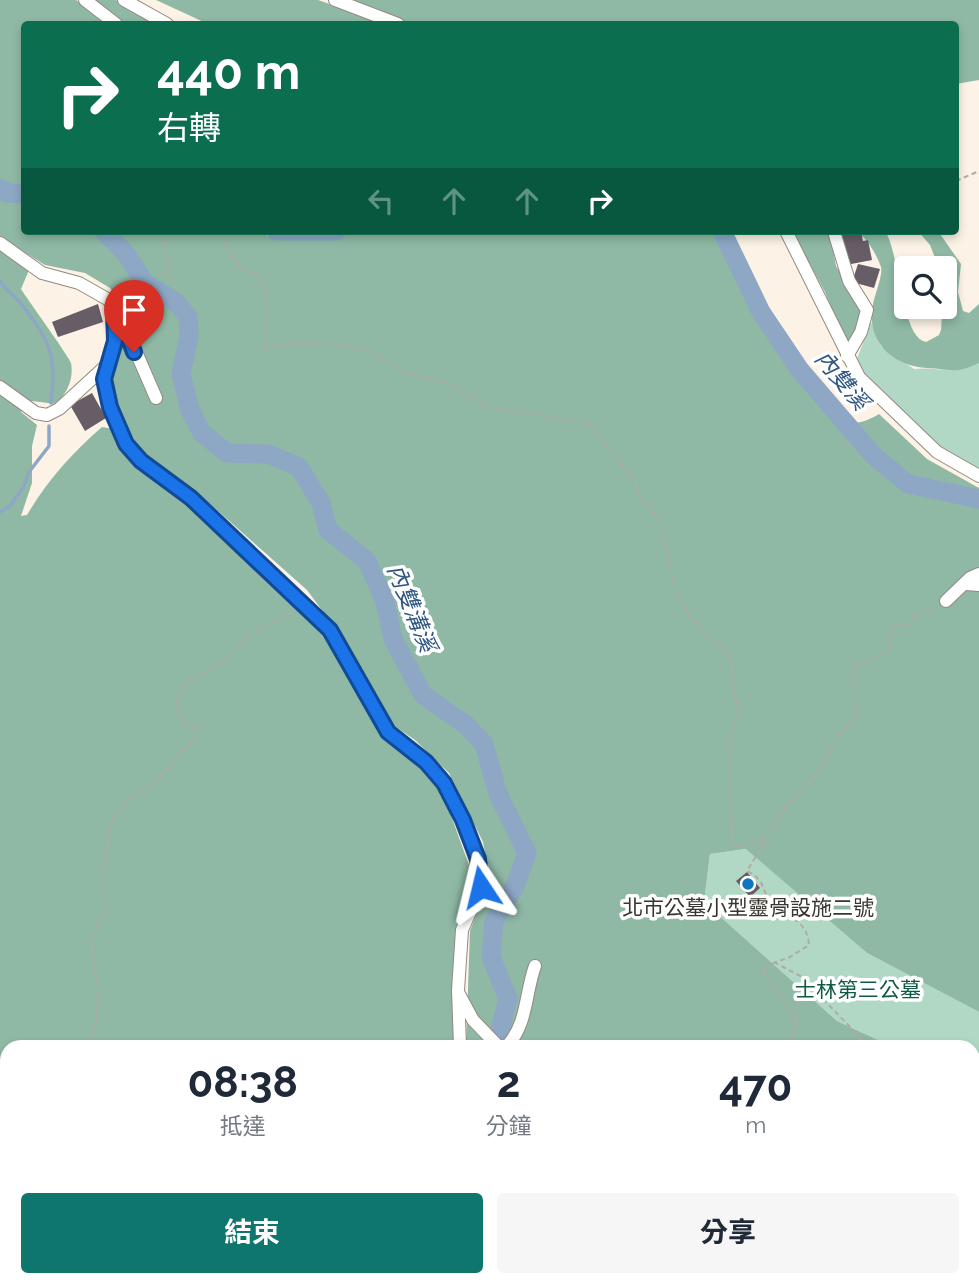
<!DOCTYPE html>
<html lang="zh-TW">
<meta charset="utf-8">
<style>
:root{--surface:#fff;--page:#f6f6f7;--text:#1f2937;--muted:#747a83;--accent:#0f766e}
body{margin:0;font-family:Raleway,"Noto Sans TC",sans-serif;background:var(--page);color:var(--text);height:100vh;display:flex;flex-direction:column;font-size:26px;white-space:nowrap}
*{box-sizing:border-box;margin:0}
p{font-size:23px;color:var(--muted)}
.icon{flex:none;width:38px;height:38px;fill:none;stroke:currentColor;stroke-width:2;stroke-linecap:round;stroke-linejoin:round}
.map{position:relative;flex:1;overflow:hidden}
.drawer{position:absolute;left:0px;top:1040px;width:980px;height:247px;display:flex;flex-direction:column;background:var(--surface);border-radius:21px 21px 0 0;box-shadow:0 4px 10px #0003}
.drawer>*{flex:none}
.banner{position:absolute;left:21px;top:21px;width:938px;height:214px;border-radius:7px;box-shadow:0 4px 10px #0003;background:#0b6e4f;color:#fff;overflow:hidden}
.buttons{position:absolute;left:894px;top:256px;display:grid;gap:14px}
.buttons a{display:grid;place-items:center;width:63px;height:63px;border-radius:7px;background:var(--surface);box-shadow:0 4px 10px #0003;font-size:35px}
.pin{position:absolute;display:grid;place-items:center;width:60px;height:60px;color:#fff;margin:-72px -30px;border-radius:50% 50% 50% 0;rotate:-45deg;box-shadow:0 0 7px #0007}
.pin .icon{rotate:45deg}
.me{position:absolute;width:77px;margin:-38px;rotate:350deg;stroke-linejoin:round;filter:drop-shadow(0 0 5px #0008)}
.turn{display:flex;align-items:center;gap:24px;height:147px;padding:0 21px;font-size:32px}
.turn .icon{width:91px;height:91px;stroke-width:2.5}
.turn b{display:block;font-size:49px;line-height:60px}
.lanes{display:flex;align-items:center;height:66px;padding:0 21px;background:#0003;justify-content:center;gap:35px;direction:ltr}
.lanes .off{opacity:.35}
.eta{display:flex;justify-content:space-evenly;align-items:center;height:119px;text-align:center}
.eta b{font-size:42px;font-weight:700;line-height:49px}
.primary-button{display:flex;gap:14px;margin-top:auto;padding:14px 21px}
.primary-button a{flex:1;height:80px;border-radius:7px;background:var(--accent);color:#fff;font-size:28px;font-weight:700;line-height:80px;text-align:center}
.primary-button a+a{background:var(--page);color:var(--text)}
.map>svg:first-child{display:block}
.green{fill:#b0d8c5}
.forest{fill:#8fb9a5}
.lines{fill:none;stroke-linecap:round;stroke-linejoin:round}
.stream{stroke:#8da7c5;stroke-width:3.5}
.river{stroke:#8da7c5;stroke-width:19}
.building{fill:#675d67}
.minor-casing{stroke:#928a7f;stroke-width:14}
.path{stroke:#b2aba1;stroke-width:2;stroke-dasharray:5 3.5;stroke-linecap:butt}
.minor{stroke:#fff;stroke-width:12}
.route-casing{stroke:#114b97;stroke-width:18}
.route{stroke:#1a73e8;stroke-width:12}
.poi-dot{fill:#0f75c0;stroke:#fff;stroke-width:2.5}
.labels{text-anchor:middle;stroke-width:7;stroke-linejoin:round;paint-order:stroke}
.poi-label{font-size:21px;fill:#393631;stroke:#fff}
.park-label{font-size:21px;fill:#0f5b41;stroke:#fff}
.water-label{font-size:23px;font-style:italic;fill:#315882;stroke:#fff}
</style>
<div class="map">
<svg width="979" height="1285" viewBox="0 0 979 1285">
<rect width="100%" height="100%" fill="#fcf2e6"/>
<!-- green -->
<g class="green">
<path d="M 871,322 L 881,346 L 914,369 C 943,366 951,377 979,363 L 979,469 C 947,464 876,391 855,364 Z"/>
<path d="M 747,849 L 867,953 L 979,1012 L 979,1113 L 973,1117 L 973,1046 L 891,1046 L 837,1021 L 704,902 L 710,854 Z"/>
</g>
<!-- forest -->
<g class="forest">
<path d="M 0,0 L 76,0 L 107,24 L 24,24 L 24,231 L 259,231 L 270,237 L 276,231 L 726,231 L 734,256 L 835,414 C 851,427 862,424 879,414 L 927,459 L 979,488 L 979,1012 L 867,953 L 746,849 L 710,854 L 704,902 L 837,1021 L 891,1046 L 466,1046 L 470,931 L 490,879 L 483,842 L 449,773 L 415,740 L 393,725 L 336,629 L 307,590 L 200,495 L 141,451 L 130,436 L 116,407 L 113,388 L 112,368 L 122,338 L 123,320 L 120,302 L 110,288 L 85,273 L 45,265 L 0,237 Z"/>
<path d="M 89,0 L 116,0 L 155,24 L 120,24 Z"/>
<path d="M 156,0 L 318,0 L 387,24 L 208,24 Z"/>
<path d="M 351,0 L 979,0 L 979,80 L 956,84 L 956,24 L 411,24 Z"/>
<path d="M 792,231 L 830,231 L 836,266 L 865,311 L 848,348 L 825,292 Z"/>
<path d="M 856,231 L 885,231 C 900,253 901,338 926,342 L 939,335 L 941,330 L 945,268 L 939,268 L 930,245 L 918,231 L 938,231 L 961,264 L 958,292 L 963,311 L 969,313 L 979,304 L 979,363 C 955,375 952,369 927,368 C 893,366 865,341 873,304 C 875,294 883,275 881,267 C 877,255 867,238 856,231 Z"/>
<path d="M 0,248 L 29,270 L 21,289 C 28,300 70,358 71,363 C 74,379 67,393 56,404 L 32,401 L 22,407 L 21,412 L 37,425 L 32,446 L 32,483 L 21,516 L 27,515 C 47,481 72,453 102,427 L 114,429 L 327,633 L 383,735 L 422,764 L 440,785 L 475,882 L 458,927 L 453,1046 L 7,1046 L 7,1279 L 438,1279 L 439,1285 L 0,1285 Z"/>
<path d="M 979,1113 L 979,1285 L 523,1285 L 529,1279 L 973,1279 L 973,1117 Z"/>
</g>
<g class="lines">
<!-- stream -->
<g class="stream">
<path d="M 0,281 C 6,291 16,297 23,306 C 52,344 56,356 51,403"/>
<path d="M 0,512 L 10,506 L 23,488 L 29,472 L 49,446 L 49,426"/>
</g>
<!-- river -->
<g class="river">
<path d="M 0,188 L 7,193 L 24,194"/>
<path d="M 104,231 L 127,255 L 145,283 L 176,302 L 188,317 L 189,336 L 181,374 L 190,410 L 202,433 L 227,453 L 269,454 L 299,467 L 321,503 L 328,530 L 367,561 L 385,602 L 393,639 L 423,695 L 466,725 L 484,744 L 498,794 L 527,853 L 515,886 L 494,921 L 491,957 L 508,999 L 496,1046"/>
<path d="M 276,231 L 337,231"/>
<path d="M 722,231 L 761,312 L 800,370 L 873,455 L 908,484 L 979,499"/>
<path d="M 374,1285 L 375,1279"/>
</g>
</g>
<!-- building -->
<g class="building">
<path d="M 839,231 L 861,231 L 863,241 L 868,240 L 872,260 L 846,265 Z"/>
<path d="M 858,264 L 880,269 L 874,288 L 852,282 Z"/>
<path d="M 98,304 L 103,322 L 58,337 L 52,322 Z"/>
<path d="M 835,360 L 843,370 L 830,381 L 822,371 Z"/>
<path d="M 92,393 L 106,418 L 85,431 L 70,405 Z"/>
<path d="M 747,872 L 760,888 L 750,897 L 736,881 Z"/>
<path d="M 461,1279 L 490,1279 L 490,1285 L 477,1285 L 476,1281 L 467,1285 Z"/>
</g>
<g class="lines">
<defs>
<g id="minor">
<path d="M 85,0 L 116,24"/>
<path d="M 124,0 L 167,24"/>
<path d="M 335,0 L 398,24"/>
<path d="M 786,231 L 859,377 L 937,452 L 979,476"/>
<path d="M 835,235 L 849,281 L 867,310 L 861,332 L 847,356"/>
<path d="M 0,243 L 42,273 L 79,283 L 109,300 L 114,311 L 115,341 L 104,379 L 110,407 L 126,444 L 141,461 L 191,498 L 330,630 L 388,732 L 427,762 L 444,784 L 463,820 L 478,859 L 481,887 L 462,930 L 458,990 L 460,1046"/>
<path d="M 114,311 L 120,315 L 156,398"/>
<path d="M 0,387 L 36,413 L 47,415 L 59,409 L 108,364"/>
<path d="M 966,584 L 979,585"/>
<path d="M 946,601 L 970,578 L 979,574"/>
<path d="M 459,994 L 473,1020 L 498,1046"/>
<path d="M 507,1046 C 528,1023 525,993 535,966"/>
<path d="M 452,1285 L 453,1279"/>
<path d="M 503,1285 L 510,1279"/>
</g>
</defs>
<!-- minor casing -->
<use href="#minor" class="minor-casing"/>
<!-- path -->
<g class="path">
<path d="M 956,181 L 979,171"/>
<path d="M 166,231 L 163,244 L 168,260 L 165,275 L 176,280"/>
<path d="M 226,231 L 225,242 L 240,268 L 257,274 C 269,297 269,324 264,349 L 307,342 L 365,349 L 407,373 L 450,384 L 487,407 L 588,423 L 633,479 L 642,501 L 650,507 L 660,522 L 677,593 L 693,620 L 731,658 L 735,699 L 741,711 L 729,736 L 732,842 L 735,847 L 766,839"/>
<path d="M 774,962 L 804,978 L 807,987"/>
<path d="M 796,1025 L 785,1001 L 764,975 L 765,966 L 790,957 L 809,945 C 807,920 790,919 774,905 C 760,893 768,881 747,871 L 790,800 L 820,772 L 838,736 L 852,723 L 857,705 L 853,668 C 865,659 881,659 891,648 L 891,630 L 901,624 L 906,626 L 915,615 L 935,609"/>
<path d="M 89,1046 L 96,1020 L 98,989 L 91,941 L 106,908 L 103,884 L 111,822 L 128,799 L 151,786 L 197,736 L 200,728 L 185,724 L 176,706 L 182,686 L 223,662 L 250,634 L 292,612"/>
<path d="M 788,1046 L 796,1025 L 798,995 L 807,987 L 814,990 L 858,1035 L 865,1046"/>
<path d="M 0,1162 L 7,1160"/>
<path d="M 973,1192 L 979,1205"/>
<path d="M 418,1285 L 426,1282 L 428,1285"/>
</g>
<!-- minor -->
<use href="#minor" class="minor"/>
</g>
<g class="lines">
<defs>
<path id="route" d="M 134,352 L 120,315 L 114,311 L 115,341 L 104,379 L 110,407 L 126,444 L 141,461 L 191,498 L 330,630 L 388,732 L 426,762 L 444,783 L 463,820 L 478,859 L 481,887"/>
</defs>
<!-- route casing -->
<use href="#route" class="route-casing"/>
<!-- route -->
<use href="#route" class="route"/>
</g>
<!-- markers -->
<circle class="poi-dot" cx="748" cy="884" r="7"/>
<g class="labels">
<!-- poi labels -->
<g class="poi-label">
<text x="748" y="915">北市公墓小型靈骨設施二號</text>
</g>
<!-- park labels -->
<g class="park-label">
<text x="858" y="997">士林第三公墓</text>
</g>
<!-- water labels -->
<g class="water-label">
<text transform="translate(842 380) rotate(50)" y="8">內雙溪</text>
<text transform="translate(412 608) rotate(68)" y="8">內雙溝溪</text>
</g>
</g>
</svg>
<div class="buttons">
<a><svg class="icon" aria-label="search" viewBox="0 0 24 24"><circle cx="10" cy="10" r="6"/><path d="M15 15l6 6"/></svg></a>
</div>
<div class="pin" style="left:134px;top:352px;background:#d93025"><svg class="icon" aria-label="arrive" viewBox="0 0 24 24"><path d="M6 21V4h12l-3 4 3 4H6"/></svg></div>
<svg class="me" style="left:481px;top:887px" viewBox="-20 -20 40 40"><path d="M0-17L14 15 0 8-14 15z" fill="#1a73e8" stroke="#fff" stroke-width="4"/></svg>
<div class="banner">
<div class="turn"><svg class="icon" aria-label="right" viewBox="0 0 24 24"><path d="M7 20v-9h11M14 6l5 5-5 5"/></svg><div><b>440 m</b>右轉</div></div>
<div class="lanes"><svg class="icon off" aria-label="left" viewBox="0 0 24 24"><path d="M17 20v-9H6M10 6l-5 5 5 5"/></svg><svg class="icon off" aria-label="ahead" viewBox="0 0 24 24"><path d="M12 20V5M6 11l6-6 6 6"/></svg><svg class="icon off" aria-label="ahead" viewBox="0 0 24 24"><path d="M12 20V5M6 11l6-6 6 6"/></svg><svg class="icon" aria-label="right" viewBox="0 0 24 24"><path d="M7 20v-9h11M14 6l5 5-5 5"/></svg></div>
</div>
<section class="drawer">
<div class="eta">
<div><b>08:38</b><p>抵達</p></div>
<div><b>2</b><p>分鐘</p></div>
<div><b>470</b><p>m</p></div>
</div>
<div class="primary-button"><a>結束</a><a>分享</a></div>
</section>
</div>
